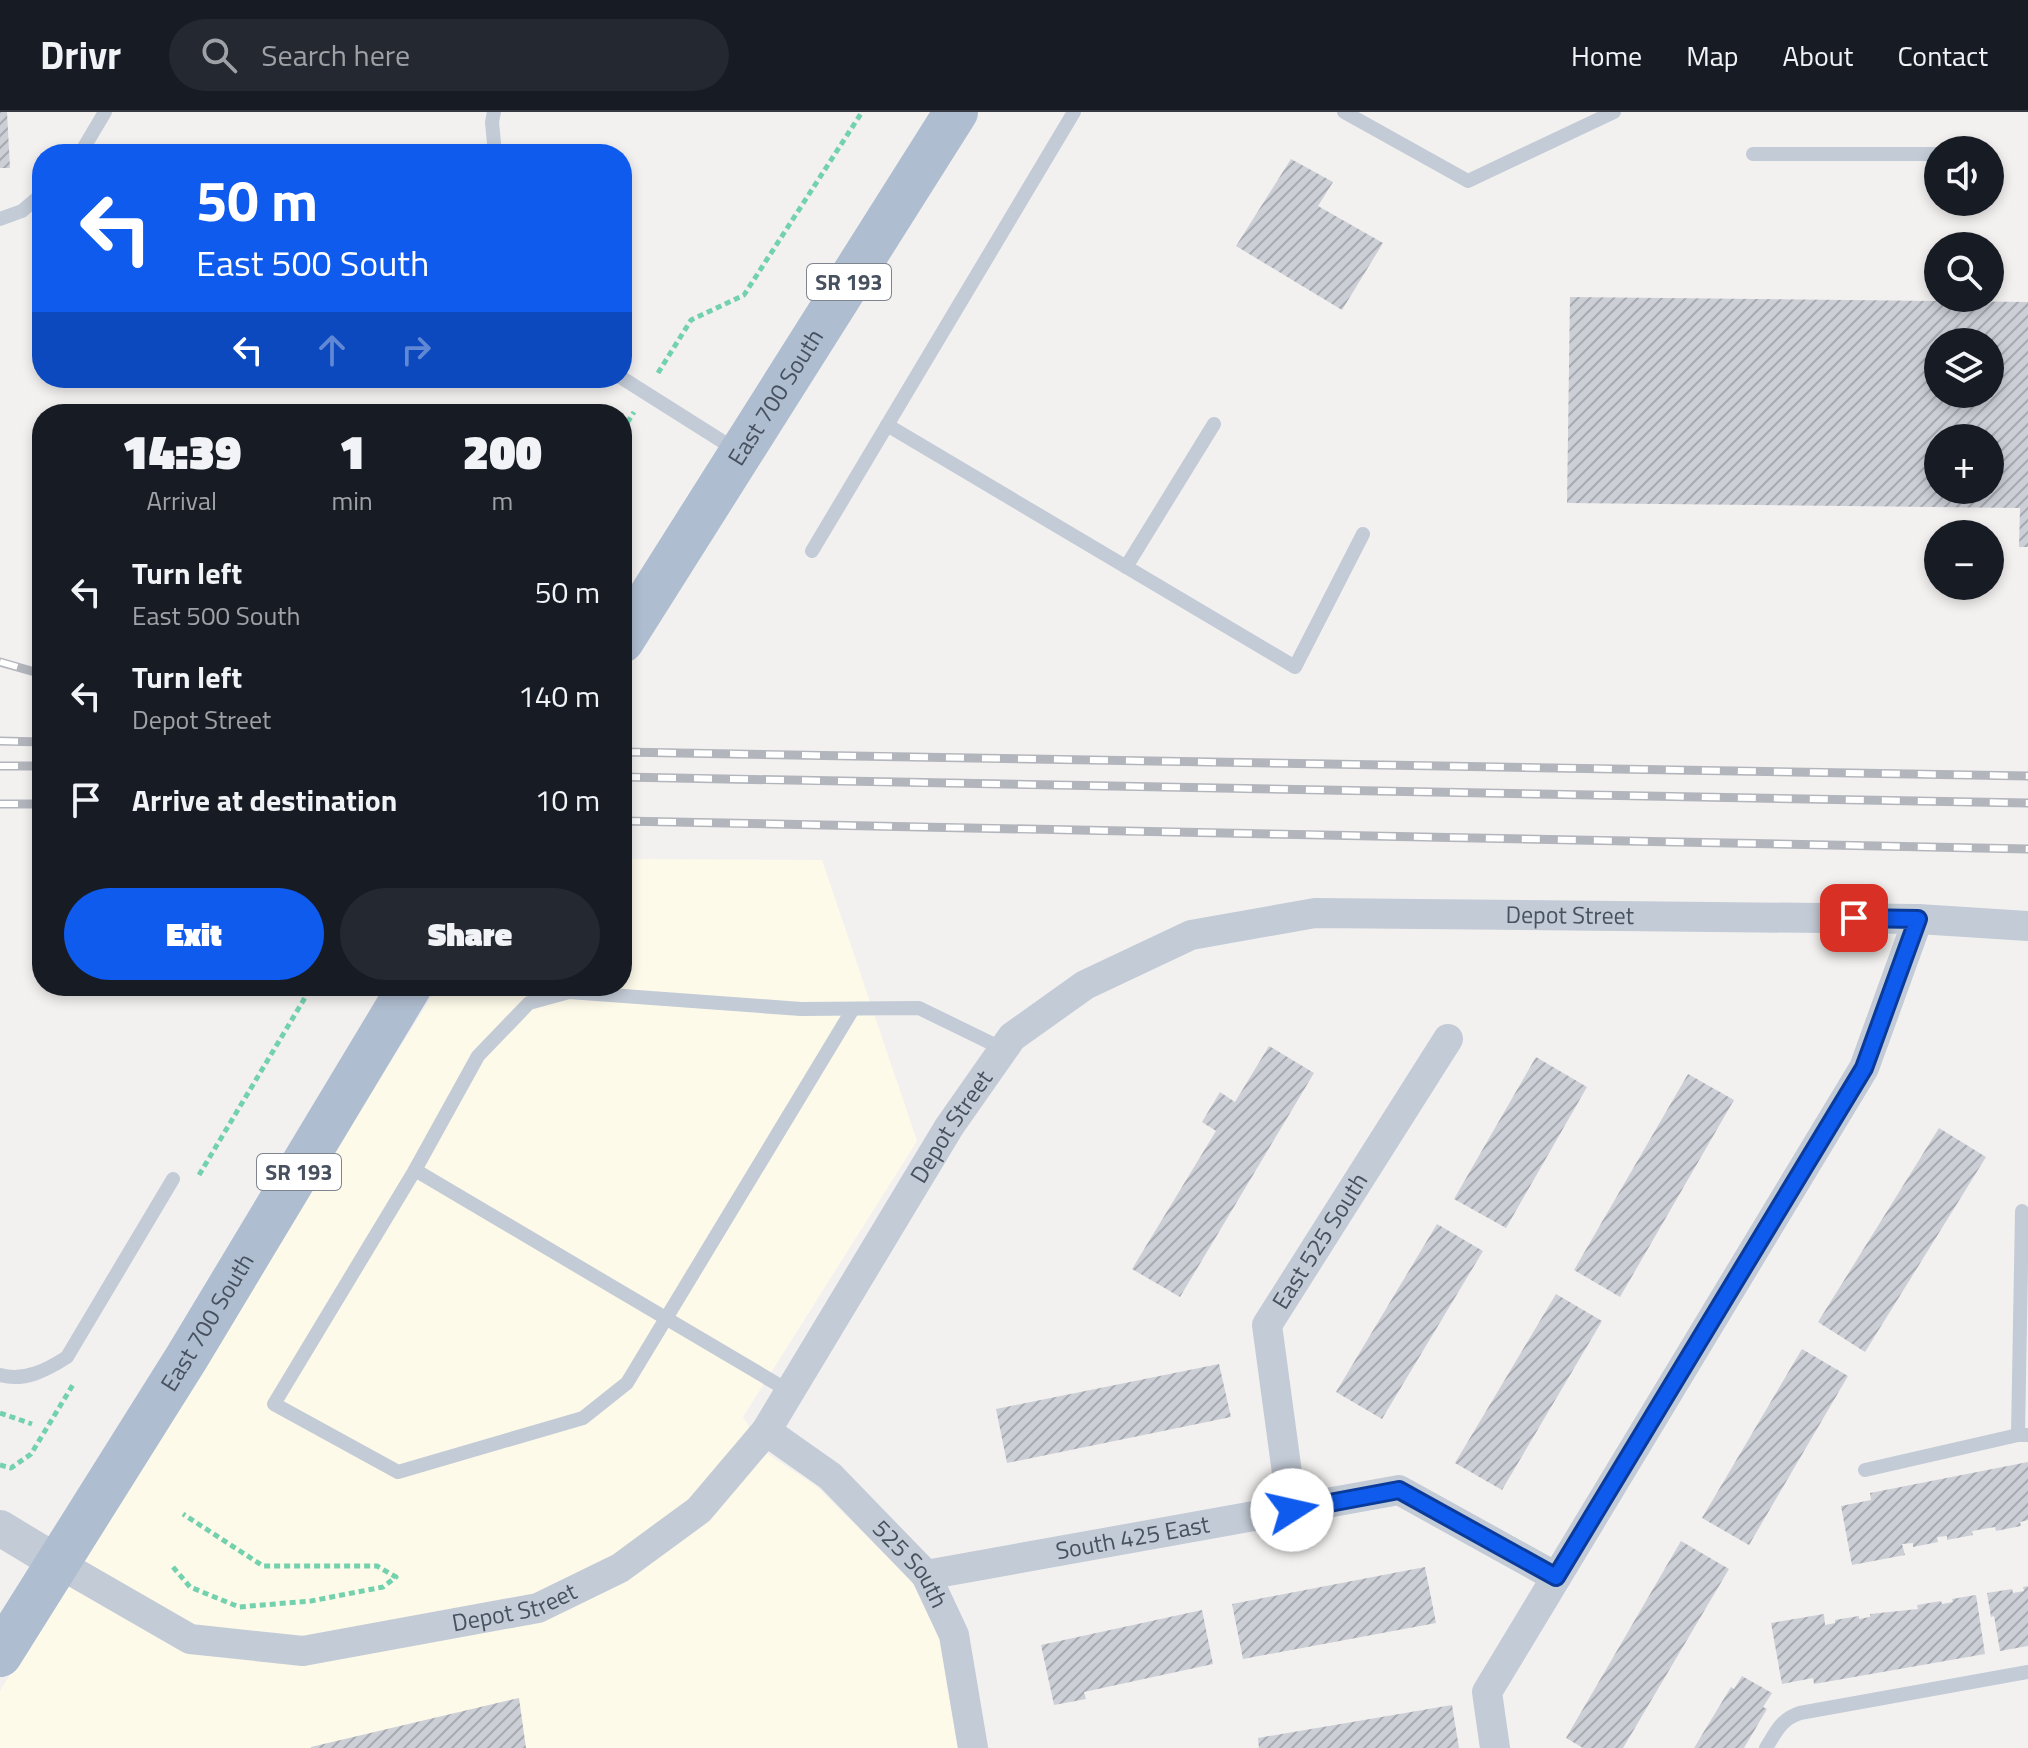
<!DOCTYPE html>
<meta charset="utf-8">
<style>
:root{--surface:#171b24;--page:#242831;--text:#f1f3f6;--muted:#9ea1a6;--line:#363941;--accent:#0f5bee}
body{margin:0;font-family:"Titillium Web",sans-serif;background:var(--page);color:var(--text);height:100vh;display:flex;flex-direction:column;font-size:30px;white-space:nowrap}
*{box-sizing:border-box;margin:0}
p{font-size:26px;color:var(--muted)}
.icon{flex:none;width:44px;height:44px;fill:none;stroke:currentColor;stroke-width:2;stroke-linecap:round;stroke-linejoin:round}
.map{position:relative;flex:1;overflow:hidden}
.drawer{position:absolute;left:32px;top:292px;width:600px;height:592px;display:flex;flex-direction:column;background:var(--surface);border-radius:32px;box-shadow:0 4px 12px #0003}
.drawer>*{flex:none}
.top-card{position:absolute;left:32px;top:32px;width:600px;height:244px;border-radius:32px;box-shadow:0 4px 12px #0003;background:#0f5bee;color:#fff;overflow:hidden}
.buttons{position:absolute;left:1924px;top:24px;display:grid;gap:16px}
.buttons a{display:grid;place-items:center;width:80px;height:80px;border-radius:50%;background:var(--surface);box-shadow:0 4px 12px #0003;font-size:40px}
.pin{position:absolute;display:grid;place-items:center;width:68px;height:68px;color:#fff;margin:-34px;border-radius:16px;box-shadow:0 4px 12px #0006}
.me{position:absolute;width:88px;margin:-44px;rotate:80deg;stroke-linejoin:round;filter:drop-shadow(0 0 6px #0008)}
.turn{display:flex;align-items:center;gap:28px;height:168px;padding:0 32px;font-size:36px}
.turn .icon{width:104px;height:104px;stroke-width:2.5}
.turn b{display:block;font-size:56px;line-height:68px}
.lanes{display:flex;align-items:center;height:76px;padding:0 32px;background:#0003;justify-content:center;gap:40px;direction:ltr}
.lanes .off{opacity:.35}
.eta{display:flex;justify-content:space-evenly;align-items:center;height:136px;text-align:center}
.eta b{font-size:48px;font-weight:800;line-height:56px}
.primary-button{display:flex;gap:16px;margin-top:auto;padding:16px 32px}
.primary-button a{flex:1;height:92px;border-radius:48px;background:var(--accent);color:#fff;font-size:32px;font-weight:800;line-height:92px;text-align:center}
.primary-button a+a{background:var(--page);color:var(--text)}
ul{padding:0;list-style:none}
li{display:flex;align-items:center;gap:24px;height:104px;padding:0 32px}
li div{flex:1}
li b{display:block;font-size:30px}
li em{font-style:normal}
header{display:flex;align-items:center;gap:48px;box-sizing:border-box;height:112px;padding:0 40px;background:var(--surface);border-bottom:2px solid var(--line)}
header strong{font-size:38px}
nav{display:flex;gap:44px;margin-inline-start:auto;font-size:28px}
.search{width:560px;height:72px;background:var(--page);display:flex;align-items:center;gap:20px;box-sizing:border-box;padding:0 28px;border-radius:44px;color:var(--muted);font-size:30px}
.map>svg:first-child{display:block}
.commercial{fill:#fdfaea}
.building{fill:url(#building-hatch);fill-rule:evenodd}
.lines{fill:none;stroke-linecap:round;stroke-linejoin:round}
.path{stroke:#73d2ad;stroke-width:5;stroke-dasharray:6 4;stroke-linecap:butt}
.service{stroke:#c3cbd6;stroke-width:14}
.minor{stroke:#c3cbd6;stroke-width:30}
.tertiary{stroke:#c3cbd6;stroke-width:36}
.primary{stroke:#afbdd0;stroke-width:44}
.rail-casing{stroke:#b2b5bb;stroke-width:9}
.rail{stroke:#fff;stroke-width:6;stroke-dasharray:18;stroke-linecap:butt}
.route-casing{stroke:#0a3b9b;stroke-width:20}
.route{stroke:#0f5bee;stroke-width:14}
.labels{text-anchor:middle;stroke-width:8;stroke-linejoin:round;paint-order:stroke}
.shield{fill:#fff;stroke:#7e858f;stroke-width:2}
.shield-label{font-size:22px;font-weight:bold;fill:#47515f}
.street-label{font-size:24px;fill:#47515f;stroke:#fff}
</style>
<header>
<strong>Drivr</strong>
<div class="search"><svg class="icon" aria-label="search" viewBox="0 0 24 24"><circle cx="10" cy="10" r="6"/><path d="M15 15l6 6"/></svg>Search here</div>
<nav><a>Home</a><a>Map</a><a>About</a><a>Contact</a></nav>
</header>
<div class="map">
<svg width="2028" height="1636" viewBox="0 0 2028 1636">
<defs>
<pattern id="building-hatch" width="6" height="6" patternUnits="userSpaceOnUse" patternTransform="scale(2)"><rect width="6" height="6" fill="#cccfd6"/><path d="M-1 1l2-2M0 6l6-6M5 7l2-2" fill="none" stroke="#a7aab1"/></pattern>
</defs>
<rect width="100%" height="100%" fill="#f3f1f0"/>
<!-- commercial -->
<path class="commercial" d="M 622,747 L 822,748 L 917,1029 L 743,1305 L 765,1340 L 817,1375 L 911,1468 L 939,1526 L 958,1636 L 0,1636 L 0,1579 L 438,874 L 622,874 Z"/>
<!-- building -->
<g class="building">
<path d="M 0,0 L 7,0 L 10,56 L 0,56 Z"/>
<path d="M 1291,47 L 1333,70 L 1318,94 L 1383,131 L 1342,198 L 1236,134 Z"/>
<path d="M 1570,185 L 2028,190 L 2028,435 L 2019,435 L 2020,396 L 1567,391 ZM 1938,230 L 1990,230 L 1990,282 L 1938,282 ZM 1938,326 L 1990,326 L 1990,378 L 1938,378 Z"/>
<path d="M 1269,934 L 1314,961 L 1180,1185 L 1132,1157 L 1216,1019 L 1202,1010 L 1220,980 L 1235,990 Z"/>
<path d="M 1536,945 L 1587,975 L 1506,1116 L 1454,1087 Z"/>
<path d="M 1688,962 L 1734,988 L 1620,1185 L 1574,1158 Z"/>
<path d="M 1939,1016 L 1986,1045 L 1865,1240 L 1818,1210 Z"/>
<path d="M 1437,1112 L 1483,1139 L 1382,1307 L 1336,1280 Z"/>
<path d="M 1556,1182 L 1602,1209 L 1502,1378 L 1455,1351 Z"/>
<path d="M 1802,1237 L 1848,1264 L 1749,1433 L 1702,1406 Z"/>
<path d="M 1219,1252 L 1231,1305 L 1007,1351 L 996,1297 Z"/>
<path d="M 2028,1350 L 2028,1408 L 2020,1410 L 2021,1414 L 1996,1419 L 1995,1415 L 1972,1419 L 1973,1423 L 1947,1428 L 1947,1424 L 1937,1425 L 1938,1430 L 1913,1435 L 1913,1431 L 1902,1432 L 1905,1443 L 1852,1453 L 1841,1394 L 1871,1388 L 1870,1381 Z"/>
<path d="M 1681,1429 L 1729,1457 L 1623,1636 L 1583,1636 L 1566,1626 Z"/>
<path d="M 1425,1455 L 1436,1511 L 1243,1547 L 1232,1492 Z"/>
<path d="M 2028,1474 L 2028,1534 L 2000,1539 L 1994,1504 L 1991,1505 L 1987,1481 L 2012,1477 L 2013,1481 L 2024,1479 L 2023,1475 Z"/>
<path d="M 1976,1483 L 1985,1542 L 1814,1572 L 1813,1566 L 1782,1572 L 1771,1511 L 1824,1502 L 1825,1513 L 1835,1511 L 1835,1508 L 1859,1504 L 1859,1507 L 1870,1505 L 1870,1502 L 1918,1497 L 1917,1493 L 1941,1489 L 1942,1492 L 1953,1490 L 1952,1487 Z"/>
<path d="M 1202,1498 L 1213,1552 L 1084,1580 L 1086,1587 L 1054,1593 L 1041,1533 Z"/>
<path d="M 1742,1564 L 1772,1581 L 1763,1595 L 1767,1597 L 1744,1636 L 1694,1636 L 1731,1575 L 1734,1577 Z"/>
<path d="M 519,1586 L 526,1636 L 311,1636 L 311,1635 Z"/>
<path d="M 1452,1593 L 1459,1636 L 1259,1636 L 1258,1626 Z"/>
</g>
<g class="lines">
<!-- path -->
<g class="path">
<path d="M 658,261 L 691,208 L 744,183 L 862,0"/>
<path d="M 622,319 L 634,300"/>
<path d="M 199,1063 L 312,874"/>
<path d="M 0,1301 L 32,1312"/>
<path d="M 0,1353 L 11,1356 L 31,1342 L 74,1271"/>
<path d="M 173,1455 L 190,1475 L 239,1495 L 311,1489 L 383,1475 L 396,1465 L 377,1454 L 263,1454 L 183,1402"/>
</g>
<!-- service -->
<g class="service">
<path d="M 494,0 L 492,10 L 495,42"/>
<path d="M 1344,0 L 1468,69 L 1614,0"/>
<path d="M 80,42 L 105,0"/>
<path d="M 1753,42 L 1938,42"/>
<path d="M 0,107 L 22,99 L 42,82"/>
<path d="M 622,266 L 736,338"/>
<path d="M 887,313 L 1295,555 L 1363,422"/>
<path d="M 812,439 L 1074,0"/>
<path d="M 1126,455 L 1214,312"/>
<path d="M 415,1058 L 274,1292 L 398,1360 L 583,1306 L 627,1271 L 853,897"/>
<path d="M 0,1263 C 24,1270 47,1258 67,1245 L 173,1067"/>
<path d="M 789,1279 L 415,1058 L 478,944 L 529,891 L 569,880 L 801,897 L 919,896 L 1003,937"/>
<path d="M 2018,1323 L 2022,1099"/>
<path d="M 1865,1358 L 2018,1323 L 2028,1323"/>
<path d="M 1766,1636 C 1776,1620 1781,1607 1800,1601 L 2028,1560"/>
</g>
<!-- minor -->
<g class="minor">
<path id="s1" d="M 766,1319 L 830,1364 L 926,1463 L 954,1523 L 973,1636"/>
<path id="s2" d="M 1292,1398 L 1267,1213 L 1448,927"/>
<path id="s3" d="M 58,1451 L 190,1527 L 303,1539 L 538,1496 L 620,1456 L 699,1398 L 766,1319 L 949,1015 L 1012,925 L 1085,873 L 1191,823 L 1315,801 L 1918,807 L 2028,814"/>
<path id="s4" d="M 926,1463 L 1399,1378 L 1556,1465"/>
<path d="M 1495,1636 L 1487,1580 L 1864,956 L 1918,807"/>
</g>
<!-- tertiary -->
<path class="tertiary" d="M 0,1416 L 58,1451"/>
<!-- primary -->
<g class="primary">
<path id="s5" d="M 622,529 L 956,0"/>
<path id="s6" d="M 0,1543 L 187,1245 L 410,874"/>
</g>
<defs>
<g id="rail">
<path d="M 0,550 L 42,562"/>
<path d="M 0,629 L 42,630"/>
<path d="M 622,640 L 2028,664"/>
<path d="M 0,654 L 42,654"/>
<path d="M 622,665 L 2028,691"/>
<path d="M 0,692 L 42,692"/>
<path d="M 622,709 L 2028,737"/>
</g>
</defs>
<!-- rail casing -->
<use href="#rail" class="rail-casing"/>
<!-- rail -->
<use href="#rail" class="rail"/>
</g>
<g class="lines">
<defs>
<path id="route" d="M 1292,1398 L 1399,1378 L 1556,1465 L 1864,956 L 1918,807 L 1854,806"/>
</defs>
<!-- route casing -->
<use href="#route" class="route-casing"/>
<!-- route -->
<use href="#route" class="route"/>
</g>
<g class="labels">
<!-- shield labels -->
<g class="shield">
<rect x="807" y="152" width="84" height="36" rx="6"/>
<rect x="257" y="1042" width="84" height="36" rx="6"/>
</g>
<g class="shield-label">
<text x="849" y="178">SR 193</text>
<text x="299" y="1068">SR 193</text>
</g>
<!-- street labels -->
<g class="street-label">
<text dy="8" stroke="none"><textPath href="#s5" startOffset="288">East 700 South</textPath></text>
<text dy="8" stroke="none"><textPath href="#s3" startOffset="1850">Depot Street</textPath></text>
<text dy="8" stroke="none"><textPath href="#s3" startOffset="1154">Depot Street</textPath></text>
<text dy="8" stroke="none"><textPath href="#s2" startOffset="286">East 525 South</textPath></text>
<text dy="8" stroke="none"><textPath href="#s6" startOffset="392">East 700 South</textPath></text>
<text dy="8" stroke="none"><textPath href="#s4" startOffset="210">South 425 East</textPath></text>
<text dy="8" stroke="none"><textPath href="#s1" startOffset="198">525 South</textPath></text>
<text dy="8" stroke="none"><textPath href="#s3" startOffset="482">Depot Street</textPath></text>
</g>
</g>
</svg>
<div class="buttons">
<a><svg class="icon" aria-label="sound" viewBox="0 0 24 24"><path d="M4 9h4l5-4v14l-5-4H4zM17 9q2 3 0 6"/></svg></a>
<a><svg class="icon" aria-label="search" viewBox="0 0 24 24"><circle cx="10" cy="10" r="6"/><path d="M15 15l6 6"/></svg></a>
<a><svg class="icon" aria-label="layers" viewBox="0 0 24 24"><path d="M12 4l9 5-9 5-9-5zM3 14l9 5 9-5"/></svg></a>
<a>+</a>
<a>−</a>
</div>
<div class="pin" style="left:1854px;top:806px;background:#d93025"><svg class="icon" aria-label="arrive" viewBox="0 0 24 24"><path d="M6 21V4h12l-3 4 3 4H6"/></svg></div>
<svg class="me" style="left:1292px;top:1398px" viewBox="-20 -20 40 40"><circle r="19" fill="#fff"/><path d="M0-13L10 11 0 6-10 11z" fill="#0f5bee"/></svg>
<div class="top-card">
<div class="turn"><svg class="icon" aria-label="left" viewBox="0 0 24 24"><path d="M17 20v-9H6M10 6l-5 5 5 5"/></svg><div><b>50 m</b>East 500 South</div></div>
<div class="lanes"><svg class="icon" aria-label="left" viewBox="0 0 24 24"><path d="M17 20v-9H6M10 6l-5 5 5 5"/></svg><svg class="icon off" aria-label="ahead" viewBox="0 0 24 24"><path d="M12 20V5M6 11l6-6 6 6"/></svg><svg class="icon off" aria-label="right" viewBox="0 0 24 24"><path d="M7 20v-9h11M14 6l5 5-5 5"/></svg></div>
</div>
<section class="drawer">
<div class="eta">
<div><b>14:39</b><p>Arrival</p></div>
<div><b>1</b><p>min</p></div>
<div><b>200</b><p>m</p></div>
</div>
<ul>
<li><svg class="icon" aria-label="left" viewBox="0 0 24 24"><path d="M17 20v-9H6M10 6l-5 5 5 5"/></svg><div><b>Turn left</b><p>East 500 South</p></div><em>50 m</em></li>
<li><svg class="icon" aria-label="left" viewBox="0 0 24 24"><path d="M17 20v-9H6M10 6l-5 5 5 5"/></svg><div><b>Turn left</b><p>Depot Street</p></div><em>140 m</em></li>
<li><svg class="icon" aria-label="arrive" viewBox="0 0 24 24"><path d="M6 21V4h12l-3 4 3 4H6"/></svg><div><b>Arrive at destination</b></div><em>10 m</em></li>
</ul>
<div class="primary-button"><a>Exit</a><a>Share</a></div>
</section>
</div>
